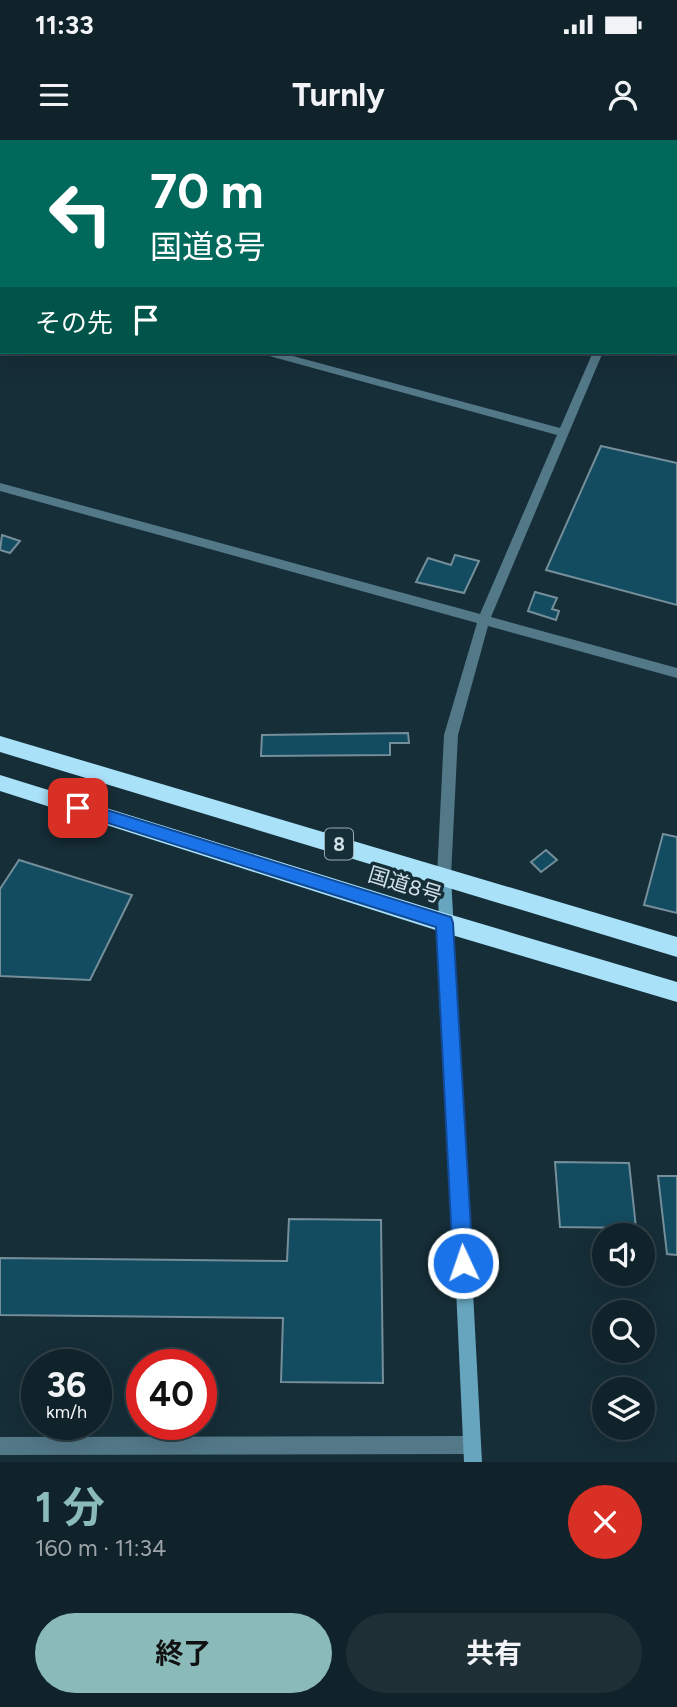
<!DOCTYPE html>
<html lang="ja">
<meta charset="utf-8">
<style>
:root{--surface:#10222a;--page:#1e2f36;--text:#f1f3f6;--muted:#9ca4a8;--line:#303f47;--accent:#8bbbb9}
body{margin:0;font-family:Figtree,"Noto Sans JP",sans-serif;background:var(--page);color:var(--text);height:100vh;display:flex;flex-direction:column;font-size:26px;white-space:nowrap}
*{box-sizing:border-box;margin:0}
p{font-size:23px;color:var(--muted)}
.icon{flex:none;width:38px;height:38px;fill:none;stroke:currentColor;stroke-width:2;stroke-linecap:round;stroke-linejoin:round}
.map{position:relative;height:1322px;overflow:hidden}
.sheet{display:flex;flex-direction:column;background:var(--surface);flex:1}
.sheet>*{flex:none}
.banner{position:absolute;left:0px;top:0px;width:677px;height:214px;box-shadow:0 7px 28px #0002,0 0 0 2px var(--line);background:#00695c;color:#fff;overflow:hidden}
.fabs{position:absolute;left:592px;top:1083px;display:grid;gap:14px}
.fabs a{display:grid;place-items:center;width:63px;height:63px;border-radius:50%;background:var(--surface);box-shadow:0 7px 28px #0002,0 0 0 2px var(--line);font-size:35px}
.speed{position:absolute;left:21px;top:1209px;display:flex;gap:14px;font-size:35px;font-weight:700;text-align:center}
.speed>*{display:grid;place-content:center;width:91px;height:91px;border-radius:50%;background:var(--surface);box-shadow:0 7px 28px #0002,0 0 0 2px var(--line);line-height:1}
.speed small{font-size:18px;font-weight:400}
.speed .limit{border:10px solid #d22;background:#fff;color:#111}
.pin{position:absolute;display:grid;place-items:center;width:60px;height:60px;color:#fff;margin:-30px;border-radius:14px;box-shadow:0 4px 10px #0006}
.me{position:absolute;width:77px;margin:-38px;rotate:357deg;stroke-linejoin:round;filter:drop-shadow(0 0 5px #0008)}
.turn{display:flex;align-items:center;gap:24px;height:147px;padding:0 35px;font-size:32px}
.turn .icon{width:91px;height:91px;stroke-width:2.5}
.turn b{display:block;font-size:49px;line-height:60px}
.then{display:flex;align-items:center;height:66px;padding:0 35px;background:#0003;gap:14px;font-size:26px}
.round{display:grid;place-items:center;flex:none;width:74px;height:74px;border-radius:37px;background:var(--page)}
.head{display:flex;align-items:center;justify-content:space-between;height:119px;padding:0 35px}
h1{font-size:42px;font-weight:700;line-height:52px;color:var(--accent)}
.cta{display:flex;gap:14px;margin-top:auto;padding:14px 35px}
.cta a{flex:1;height:80px;border-radius:42px;background:var(--accent);color:#111;font-size:28px;font-weight:700;line-height:80px;text-align:center}
.cta a+a{background:var(--page);color:var(--text)}
.status{display:flex;justify-content:space-between;align-items:center;height:49px;padding:0 35px;background:var(--surface);direction:ltr}
.status svg{height:19px;fill:currentColor}
header{display:flex;justify-content:space-between;align-items:center;height:91px;padding:0 35px;background:var(--surface);font-size:32px;font-weight:700}
.map>svg:first-child{display:block}
.building{fill:#134b60;stroke:#748e9a;stroke-width:2}
.lines{fill:none;stroke-linecap:round;stroke-linejoin:round}
.street{fill:#537989;fill-rule:evenodd}
.secondary{fill:#67a5bf;fill-rule:evenodd}
.highway{fill:#a9e1f9;fill-rule:evenodd}
.route{fill:#1a73e8;stroke:#114b97;stroke-width:2}
.labels{text-anchor:middle;stroke-width:7;stroke-linejoin:round;paint-order:stroke}
.shield{fill:#162e38;stroke:#9aabb2;stroke-width:2}
.shield-label{font-size:19px;font-weight:bold;fill:#d2e0e7}
.street-label{font-size:21px;fill:#d2e0e7;stroke:#162e38}
</style>
<div class="status"><b>11:33</b><svg viewBox="0 0 49 12"><path d="M0 12V9h3v3zM5 12V6h3v6zM10 12V3h3v9zM15 12V0h3v12zM26 1h20v11H26zM47 4h2v5h-2z"/></svg></div>
<header><svg class="icon" aria-label="menu" viewBox="0 0 24 24"><path d="M4 6h16M4 12h16M4 18h16"/></svg>Turnly<svg class="icon" aria-label="person" viewBox="0 0 24 24"><circle cx="12" cy="8" r="4"/><path d="M4 21q1-7 8-7t8 7"/></svg></header>
<div class="map">
<svg width="677" height="1322" viewBox="0 0 677 1322">
<rect width="100%" height="100%" fill="#162e38"/>
<!-- building -->
<g class="building">
<path d="M 359,0 L 528,0 L 358,2 Z"/>
<path d="M 601,306 L 677,323 L 677,465 L 546,430 Z"/>
<path d="M 2,395 L 20,401 L 10,413 L 0,410 Z"/>
<path d="M 455,415 L 479,421 L 464,453 L 416,442 L 428,418 L 451,425 Z"/>
<path d="M 535,452 L 557,458 L 552,469 L 559,471 L 556,480 L 528,471 Z"/>
<path d="M 408,593 L 409,603 L 390,603 L 390,615 L 261,616 L 262,595 Z"/>
<path d="M 663,694 L 677,697 L 677,773 L 644,765 Z"/>
<path d="M 546,710 L 557,720 L 541,732 L 531,722 Z"/>
<path d="M 19,720 L 132,755 L 90,840 L 0,836 L 0,749 Z"/>
<path d="M 555,1022 L 629,1023 L 636,1088 L 560,1087 Z"/>
<path d="M 658,1036 L 677,1036 L 677,1115 L 667,1114 Z"/>
<path d="M 289,1079 L 381,1080 L 383,1243 L 281,1242 L 283,1178 L 0,1175 L 0,1118 L 287,1121 Z"/>
</g>
<g class="lines">
<!-- street -->
<g class="street">
<path d="M 75,0 L 85,0 L 74,2 Z"/>
<path d="M 88,0 L 104,0 L 105,2 L 90,2 Z"/>
<path d="M 677,46 L 677,54 L 676,54 L 676,47 Z"/>
<path d="M 2,71 L 2,78 L 0,79 L 0,72 Z"/>
<rect x="0" y="136" width="2" height="6"/>
<rect x="676" y="147" width="1" height="7"/>
<path d="M 261,212 L 278,212 L 560,288 L 593,212 L 603,212 L 491,477 L 677,528 L 677,538 L 488,486 L 458,595 L 451,736 L 449,740 L 444,742 L 439,740 L 437,736 L 444,595 L 477,483 L 0,351 L 0,343 L 480,474 L 557,295 L 262,214 Z"/>
<path d="M 472,1296 L 479,1298 L 481,1305 L 479,1312 L 472,1314 L 0,1315 L 0,1297 Z"/>
</g>
<!-- secondary -->
<path class="secondary" d="M 444,730 L 449,732 L 451,736 L 482,1322 L 464,1322 L 437,736 L 439,732 Z"/>
<!-- highway -->
<g class="highway">
<path d="M 0,596 L 677,797 L 677,817 L 0,612 Z"/>
<path d="M 0,635 L 445,773 L 677,842 L 677,862 L 445,793 L 0,651 Z"/>
</g>
</g>
<!-- route -->
<path class="route" d="M 78,661 L 451,777 L 453,783 L 473,1123 L 470,1130 L 463,1133 L 456,1130 L 453,1123 L 436,787 L 73,672 L 70,668 L 73,663 Z"/>
<g class="labels">
<!-- shield labels -->
<rect class="shield" x="325" y="688.5" width="28" height="31" rx="5"/>
<g class="shield-label">
<text x="339" y="711">8</text>
</g>
<!-- street labels -->
<g class="street-label">
<text transform="translate(405 745) rotate(17)" y="7">国道8号</text>
</g>
</g>
</svg>
<div class="fabs">
<a><svg class="icon" aria-label="sound" viewBox="0 0 24 24"><path d="M4 9h4l5-4v14l-5-4H4zM17 9q2 3 0 6"/></svg></a>
<a><svg class="icon" aria-label="search" viewBox="0 0 24 24"><circle cx="10" cy="10" r="6"/><path d="M15 15l6 6"/></svg></a>
<a><svg class="icon" aria-label="layers" viewBox="0 0 24 24"><path d="M12 4l9 5-9 5-9-5zM3 14l9 5 9-5"/></svg></a>
</div>
<div class="speed"><div>36<small>km/h</small></div><div class="limit">40</div></div>
<div class="pin" style="left:78px;top:668px;background:#d93025"><svg class="icon" aria-label="arrive" viewBox="0 0 24 24"><path d="M6 21V4h12l-3 4 3 4H6"/></svg></div>
<svg class="me" style="left:463px;top:1123px" viewBox="-20 -20 40 40"><circle r="17" fill="#1a73e8" stroke="#fff" stroke-width="3"/><path d="M0-11L8 9 0 5-8 9z" fill="#fff"/></svg>
<div class="banner">
<div class="turn"><svg class="icon" aria-label="left" viewBox="0 0 24 24"><path d="M17 20v-9H6M10 6l-5 5 5 5"/></svg><div><b>70 m</b>国道8号</div></div>
<div class="then">その先<svg class="icon" aria-label="arrive" viewBox="0 0 24 24"><path d="M6 21V4h12l-3 4 3 4H6"/></svg></div>
</div>
</div>
<section class="sheet">
<div class="head"><div><h1>1 分</h1><p>160 m · 11:34</p></div><a class="round" style="background:#d93025;color:#fff"><svg class="icon" aria-label="close" viewBox="0 0 24 24"><path d="M6 6l12 12M18 6L6 18"/></svg></a></div>
<div class="cta"><a>終了</a><a>共有</a></div>
</section>
